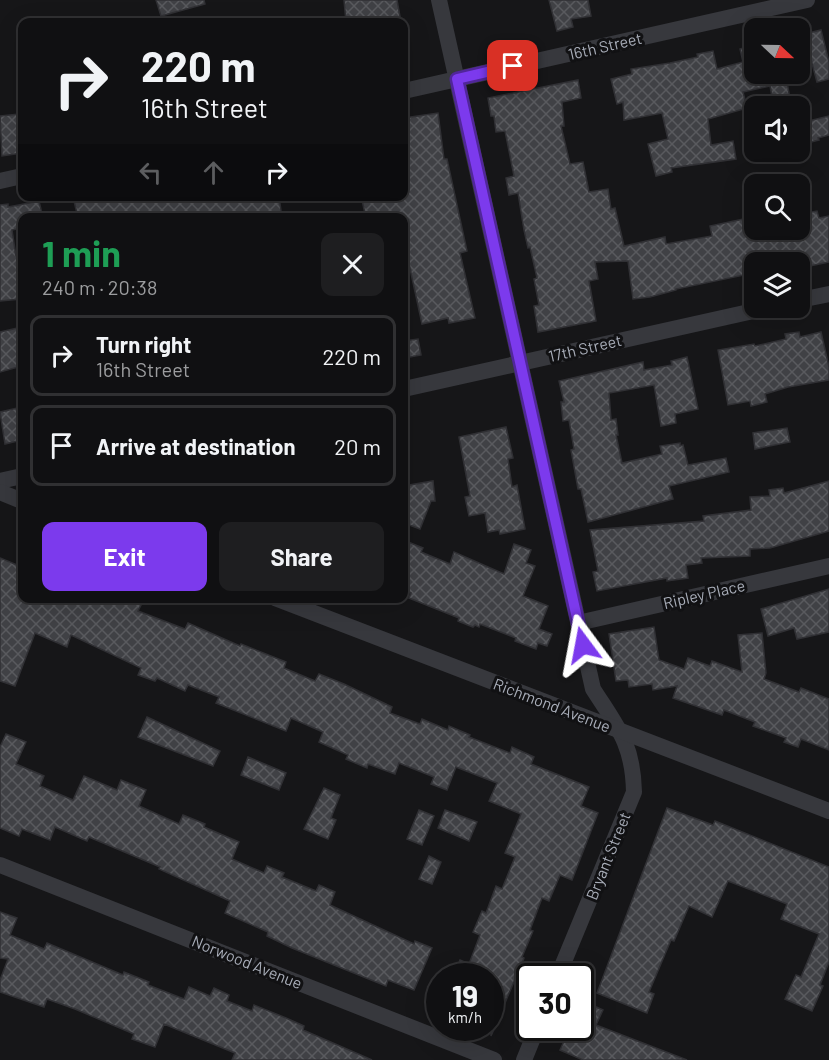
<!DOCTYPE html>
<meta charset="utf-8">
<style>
:root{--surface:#101012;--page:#1e1e20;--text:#f1f3f6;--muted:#9c9d9f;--line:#303032;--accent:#7c3aed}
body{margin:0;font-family:Barlow,sans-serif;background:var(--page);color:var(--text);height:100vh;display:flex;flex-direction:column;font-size:22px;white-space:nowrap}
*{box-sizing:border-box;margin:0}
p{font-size:20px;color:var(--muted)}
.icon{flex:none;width:33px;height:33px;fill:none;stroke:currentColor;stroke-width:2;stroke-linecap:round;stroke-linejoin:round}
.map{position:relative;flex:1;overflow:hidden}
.panel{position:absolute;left:18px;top:213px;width:390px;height:390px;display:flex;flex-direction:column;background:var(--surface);border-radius:12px;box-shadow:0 6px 24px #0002,0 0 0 2px var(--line)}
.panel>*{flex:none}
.banner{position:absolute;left:18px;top:18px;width:390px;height:183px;border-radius:12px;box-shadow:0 6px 24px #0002,0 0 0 2px var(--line);background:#101012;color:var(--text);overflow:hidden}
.needle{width:39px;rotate:112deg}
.fabs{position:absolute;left:744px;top:18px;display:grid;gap:12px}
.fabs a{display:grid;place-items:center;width:66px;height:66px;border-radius:12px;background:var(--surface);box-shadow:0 6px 24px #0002,0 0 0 2px var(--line);font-size:30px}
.speed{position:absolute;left:426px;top:963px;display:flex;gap:12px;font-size:30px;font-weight:700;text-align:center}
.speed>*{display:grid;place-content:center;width:78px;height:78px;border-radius:50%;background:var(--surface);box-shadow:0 6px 24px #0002,0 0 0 2px var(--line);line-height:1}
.speed small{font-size:15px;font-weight:400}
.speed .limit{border:3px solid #111;border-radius:9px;background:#fff;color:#111}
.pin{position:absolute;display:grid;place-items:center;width:51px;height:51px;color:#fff;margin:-26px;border-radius:12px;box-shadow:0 3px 9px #0006}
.me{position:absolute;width:66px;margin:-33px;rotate:347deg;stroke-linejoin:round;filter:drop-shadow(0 0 4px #0008)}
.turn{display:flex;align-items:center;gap:21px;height:126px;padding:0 24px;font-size:27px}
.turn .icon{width:78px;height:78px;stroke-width:2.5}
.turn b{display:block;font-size:42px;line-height:51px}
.lanes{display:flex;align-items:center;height:57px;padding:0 24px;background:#0003;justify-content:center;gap:30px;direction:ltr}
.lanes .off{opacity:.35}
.round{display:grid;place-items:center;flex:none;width:63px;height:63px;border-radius:12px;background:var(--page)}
.summary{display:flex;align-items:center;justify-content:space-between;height:102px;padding:0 24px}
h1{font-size:36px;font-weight:700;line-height:45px;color:#1e9e55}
.action{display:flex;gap:12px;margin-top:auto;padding:12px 24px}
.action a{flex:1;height:69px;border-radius:12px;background:var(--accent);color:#fff;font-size:24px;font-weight:700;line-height:69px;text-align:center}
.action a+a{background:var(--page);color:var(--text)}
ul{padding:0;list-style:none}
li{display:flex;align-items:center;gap:18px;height:81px;margin:0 12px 9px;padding:0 12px;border:3px solid var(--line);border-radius:12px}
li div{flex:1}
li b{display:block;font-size:22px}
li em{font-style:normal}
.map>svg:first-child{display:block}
.building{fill:url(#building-cross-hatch);stroke:#303034;stroke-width:1.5}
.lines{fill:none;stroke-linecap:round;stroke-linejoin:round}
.minor{stroke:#37383d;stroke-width:16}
.route-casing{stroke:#51269a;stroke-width:15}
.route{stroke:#7c3aed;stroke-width:10}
.labels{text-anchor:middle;stroke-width:6;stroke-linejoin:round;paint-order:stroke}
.street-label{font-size:16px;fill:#a8adb8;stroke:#111113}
</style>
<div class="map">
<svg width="829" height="1060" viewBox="0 0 829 1060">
<defs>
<pattern id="building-cross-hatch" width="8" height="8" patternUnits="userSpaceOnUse" patternTransform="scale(1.5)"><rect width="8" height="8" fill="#404145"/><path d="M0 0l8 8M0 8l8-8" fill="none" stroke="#595a5e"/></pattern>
</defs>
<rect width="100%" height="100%" fill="#161618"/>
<!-- building -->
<g class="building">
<path d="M 156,0 L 204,0 L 205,4 L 161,16 Z"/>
<path d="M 344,0 L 397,0 L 401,22 L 346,22 Z"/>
<path d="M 549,0 L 588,0 L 591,16 L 571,19 L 573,27 L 557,31 Z"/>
<path d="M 821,30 L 829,62 L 829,79 L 817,82 L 804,34 Z"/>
<path d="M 754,45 L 754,74 L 799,74 L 800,79 L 787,82 L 790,99 L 773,102 L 770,86 L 743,92 L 747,108 L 708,119 L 711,145 L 733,141 L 736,159 L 671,168 L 672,172 L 656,176 L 648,144 L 668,139 L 662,113 L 624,120 L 623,102 L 617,104 L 611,79 L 632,74 L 631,69 L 670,63 L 698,57 L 697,54 L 713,51 L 717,69 L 743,62 L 740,49 Z"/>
<path d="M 578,80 L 581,98 L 562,102 L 564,126 L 561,126 L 570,164 L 583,162 L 589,192 L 608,189 L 611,209 L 615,208 L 624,246 L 665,237 L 666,244 L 712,236 L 710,226 L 744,219 L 747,237 L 769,235 L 768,230 L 803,230 L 800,214 L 817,211 L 819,218 L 829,216 L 829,262 L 800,268 L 800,262 L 754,262 L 754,273 L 676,289 L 676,290 L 650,297 L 633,299 L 628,261 L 595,262 L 598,279 L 589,281 L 596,321 L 538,332 L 534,306 L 539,305 L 534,279 L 537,278 L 530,247 L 528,248 L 524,230 L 518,193 L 509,195 L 506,178 L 514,176 L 505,131 L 496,132 L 494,116 L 491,116 L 488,98 Z"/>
<path d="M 438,113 L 444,159 L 447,159 L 467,251 L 460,253 L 475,318 L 449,323 L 448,318 L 422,324 L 409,264 L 404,265 L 404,218 L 366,218 L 361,196 L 404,196 L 404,118 Z"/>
<path d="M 19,114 L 22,153 L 2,156 L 0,116 Z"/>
<path d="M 829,116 L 829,135 L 818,138 L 819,140 L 803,144 L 800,123 Z"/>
<path d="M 95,196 L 279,196 L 282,218 L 228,218 L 227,212 L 204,218 L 78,218 L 74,201 Z"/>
<path d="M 39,201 L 43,218 L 22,218 L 22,228 L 12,230 L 16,256 L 21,256 L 22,267 L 22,273 L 18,274 L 21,299 L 0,301 L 0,205 L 8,204 L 8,207 Z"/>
<path d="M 22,327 L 22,366 L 0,372 L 0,332 Z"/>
<path d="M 799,332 L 800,337 L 821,332 L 829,367 L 829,380 L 788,387 L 765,394 L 767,402 L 751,406 L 750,401 L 728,405 L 718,350 L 754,344 L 755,346 L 786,339 L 785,334 Z"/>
<path d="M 418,339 L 421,355 L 404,358 L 404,341 Z"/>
<path d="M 687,357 L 698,409 L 675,414 L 676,423 L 661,426 L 654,385 L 609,393 L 611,420 L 616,419 L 618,435 L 616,435 L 622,463 L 662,454 L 660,446 L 680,443 L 680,446 L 683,445 L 688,465 L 726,458 L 729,472 L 669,486 L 673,499 L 588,522 L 581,489 L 578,489 L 571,450 L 574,449 L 569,420 L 563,421 L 561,402 L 564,402 L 559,381 L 643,362 L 644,370 L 672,365 L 671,361 Z"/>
<path d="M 22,407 L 22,440 L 5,444 L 0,412 Z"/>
<path d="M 506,427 L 513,458 L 508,459 L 512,487 L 517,485 L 525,529 L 500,534 L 499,530 L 488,532 L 485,513 L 469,516 L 465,497 L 470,496 L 459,437 Z"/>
<path d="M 787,428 L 790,442 L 755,449 L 753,433 Z"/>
<path d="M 433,481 L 435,501 L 431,501 L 420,529 L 404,523 L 408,507 L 404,505 L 404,486 Z"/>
<path d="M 829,481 L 829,531 L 770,548 L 750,549 L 750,556 L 701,558 L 702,563 L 686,565 L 688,578 L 667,581 L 667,578 L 597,591 L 593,572 L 598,571 L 590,530 L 704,521 L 703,516 L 751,510 L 750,497 L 770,496 L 769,490 L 783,488 L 784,493 Z"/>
<path d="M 408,542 L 423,548 L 421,552 L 450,564 L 454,552 L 504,574 L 514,544 L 531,550 L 526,563 L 535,566 L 523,596 L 548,606 L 539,629 L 552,634 L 547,646 L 538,643 L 536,649 L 515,641 L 516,638 L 480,624 L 479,627 L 475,625 L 473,627 L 458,621 L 459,618 L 409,598 L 411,593 L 404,590 L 404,553 Z"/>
<path d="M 0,558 L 22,567 L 22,598 L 125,598 L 141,605 L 138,611 L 185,629 L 188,623 L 240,646 L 241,644 L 286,662 L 284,668 L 315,681 L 319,674 L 344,684 L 392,707 L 390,713 L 420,724 L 422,719 L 448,730 L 449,726 L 470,735 L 469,737 L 510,753 L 512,747 L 534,757 L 531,764 L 589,787 L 581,806 L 598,813 L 572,880 L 560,875 L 549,901 L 542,898 L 530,930 L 533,931 L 522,957 L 524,958 L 491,1036 L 490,976 L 453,976 L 460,960 L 469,964 L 480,935 L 473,932 L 482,911 L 486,913 L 496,886 L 502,889 L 515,857 L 505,853 L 521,814 L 489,801 L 497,783 L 456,767 L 447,790 L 431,784 L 434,777 L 399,763 L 395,774 L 368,764 L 367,768 L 346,759 L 348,755 L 319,742 L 323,732 L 291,718 L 286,731 L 216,703 L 219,697 L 188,685 L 185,691 L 157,678 L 155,681 L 138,675 L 141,668 L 71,635 L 67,647 L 35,633 L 15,686 L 0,681 Z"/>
<path d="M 829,589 L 829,632 L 797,639 L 794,628 L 768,636 L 761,609 Z"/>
<path d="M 654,627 L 659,660 L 684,669 L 688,658 L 710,666 L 712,661 L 742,672 L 738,635 L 762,633 L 766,673 L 764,679 L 799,692 L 801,688 L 829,699 L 829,750 L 801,739 L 798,747 L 784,742 L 786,738 L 753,726 L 755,722 L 724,710 L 722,715 L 673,698 L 677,686 L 653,690 L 652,684 L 629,687 L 628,680 L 616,681 L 609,634 Z"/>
<path d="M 147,717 L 220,751 L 213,766 L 138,737 Z"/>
<path d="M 6,734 L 26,742 L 16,764 L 44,776 L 40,786 L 73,800 L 84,776 L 117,790 L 121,780 L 146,790 L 139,806 L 179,824 L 183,815 L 205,824 L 204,827 L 239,842 L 232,859 L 264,873 L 267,866 L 284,873 L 282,877 L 316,891 L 319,885 L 335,892 L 330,905 L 414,944 L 415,941 L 432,948 L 414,990 L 388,980 L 386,986 L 292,948 L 267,936 L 268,932 L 225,913 L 230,901 L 159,869 L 160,867 L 89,837 L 87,841 L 55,827 L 50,840 L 22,829 L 19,836 L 0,828 L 0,747 Z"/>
<path d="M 248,757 L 286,773 L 279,790 L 241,775 Z"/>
<path d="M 324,788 L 340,795 L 331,818 L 336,820 L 328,839 L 304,829 Z"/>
<path d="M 667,808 L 713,825 L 715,821 L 829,867 L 829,962 L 820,985 L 823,986 L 812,1011 L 785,999 L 796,975 L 801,977 L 819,934 L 781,919 L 787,904 L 728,881 L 712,917 L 689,906 L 674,941 L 671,940 L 649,992 L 654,994 L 647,1013 L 597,993 Z"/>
<path d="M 419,810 L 434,816 L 422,845 L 407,839 Z"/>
<path d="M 445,810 L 477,822 L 469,841 L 438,828 Z"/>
<path d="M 429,856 L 441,862 L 432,884 L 419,879 Z"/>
<path d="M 0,912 L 17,918 L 10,935 L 44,949 L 47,943 L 123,975 L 124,972 L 149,982 L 148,985 L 184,999 L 189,987 L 210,996 L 214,988 L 229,995 L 227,1001 L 252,1011 L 254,1005 L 286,1018 L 304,1026 L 303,1030 L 372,1060 L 232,1060 L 235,1053 L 164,1024 L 155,1047 L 132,1039 L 134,1034 L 75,1009 L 47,999 L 44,1007 L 0,992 L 0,980 L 8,959 L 0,958 Z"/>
<path d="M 580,1000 L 603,1010 L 596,1025 L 687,1060 L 583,1060 L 560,1050 L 570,1028 L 580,1028 Z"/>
</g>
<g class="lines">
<!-- minor -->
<g class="minor">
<path d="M 439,0 L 593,689 C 618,728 633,744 634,792 L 558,976"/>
<path d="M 404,91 L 807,0"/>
<path d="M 0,181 L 22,176"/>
<path d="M 800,300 L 829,294"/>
<path d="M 404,389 L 767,308"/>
<path d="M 0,481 L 22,476"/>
<path d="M 0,492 L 22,501"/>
<path d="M 275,598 L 829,811"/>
<path d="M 578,623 L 829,566"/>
<path d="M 0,865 L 494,1060"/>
<path d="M 524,1060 L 537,1028"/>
</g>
</g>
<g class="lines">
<defs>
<path id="route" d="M 513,66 L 457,79 L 583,645"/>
</defs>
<!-- route casing -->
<use href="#route" class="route-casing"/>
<!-- route -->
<use href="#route" class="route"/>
</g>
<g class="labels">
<!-- street labels -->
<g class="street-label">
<text transform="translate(605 46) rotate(-13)" y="6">16th Street</text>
<text transform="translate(585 348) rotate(-13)" y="6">17th Street</text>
<text transform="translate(704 594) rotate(-13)" y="6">Ripley Place</text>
<text transform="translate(552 705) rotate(21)" y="6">Richmond Avenue</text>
<text transform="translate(608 856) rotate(-68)" y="6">Bryant Street</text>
<text transform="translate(247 962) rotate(22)" y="6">Norwood Avenue</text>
</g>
</g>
</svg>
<div class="fabs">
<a><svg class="needle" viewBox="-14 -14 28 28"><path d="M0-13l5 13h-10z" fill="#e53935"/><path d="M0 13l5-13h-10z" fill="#9c9d9f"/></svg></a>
<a><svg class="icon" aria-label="sound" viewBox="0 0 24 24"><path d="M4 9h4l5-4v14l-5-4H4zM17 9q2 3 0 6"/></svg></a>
<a><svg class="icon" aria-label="search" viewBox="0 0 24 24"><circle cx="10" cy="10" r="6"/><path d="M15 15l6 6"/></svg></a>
<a><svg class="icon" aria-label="layers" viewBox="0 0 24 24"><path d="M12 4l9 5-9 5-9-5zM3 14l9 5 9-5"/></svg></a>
</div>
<div class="speed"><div>19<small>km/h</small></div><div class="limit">30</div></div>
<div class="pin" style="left:513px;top:66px;background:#d93025"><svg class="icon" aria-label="arrive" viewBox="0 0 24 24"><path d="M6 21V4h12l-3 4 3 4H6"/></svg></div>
<svg class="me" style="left:583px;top:645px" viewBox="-20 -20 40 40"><path d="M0-17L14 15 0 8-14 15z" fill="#7c3aed" stroke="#fff" stroke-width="4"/></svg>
<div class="banner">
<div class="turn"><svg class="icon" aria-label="right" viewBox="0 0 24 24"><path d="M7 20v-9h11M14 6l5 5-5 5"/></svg><div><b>220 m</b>16th Street</div></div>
<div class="lanes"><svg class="icon off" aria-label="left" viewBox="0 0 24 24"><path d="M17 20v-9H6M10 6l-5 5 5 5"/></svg><svg class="icon off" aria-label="ahead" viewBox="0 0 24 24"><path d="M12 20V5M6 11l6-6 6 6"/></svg><svg class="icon" aria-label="right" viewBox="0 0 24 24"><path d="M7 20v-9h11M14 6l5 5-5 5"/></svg></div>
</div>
<section class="panel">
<div class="summary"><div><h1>1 min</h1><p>240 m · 20:38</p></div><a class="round"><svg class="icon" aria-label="close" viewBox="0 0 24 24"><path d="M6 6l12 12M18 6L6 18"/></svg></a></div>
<ul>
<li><svg class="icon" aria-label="right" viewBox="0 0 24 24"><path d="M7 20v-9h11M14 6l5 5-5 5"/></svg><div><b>Turn right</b><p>16th Street</p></div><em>220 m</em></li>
<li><svg class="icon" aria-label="arrive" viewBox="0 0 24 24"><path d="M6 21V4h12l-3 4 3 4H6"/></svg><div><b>Arrive at destination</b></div><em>20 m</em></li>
</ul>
<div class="action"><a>Exit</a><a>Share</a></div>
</section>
</div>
